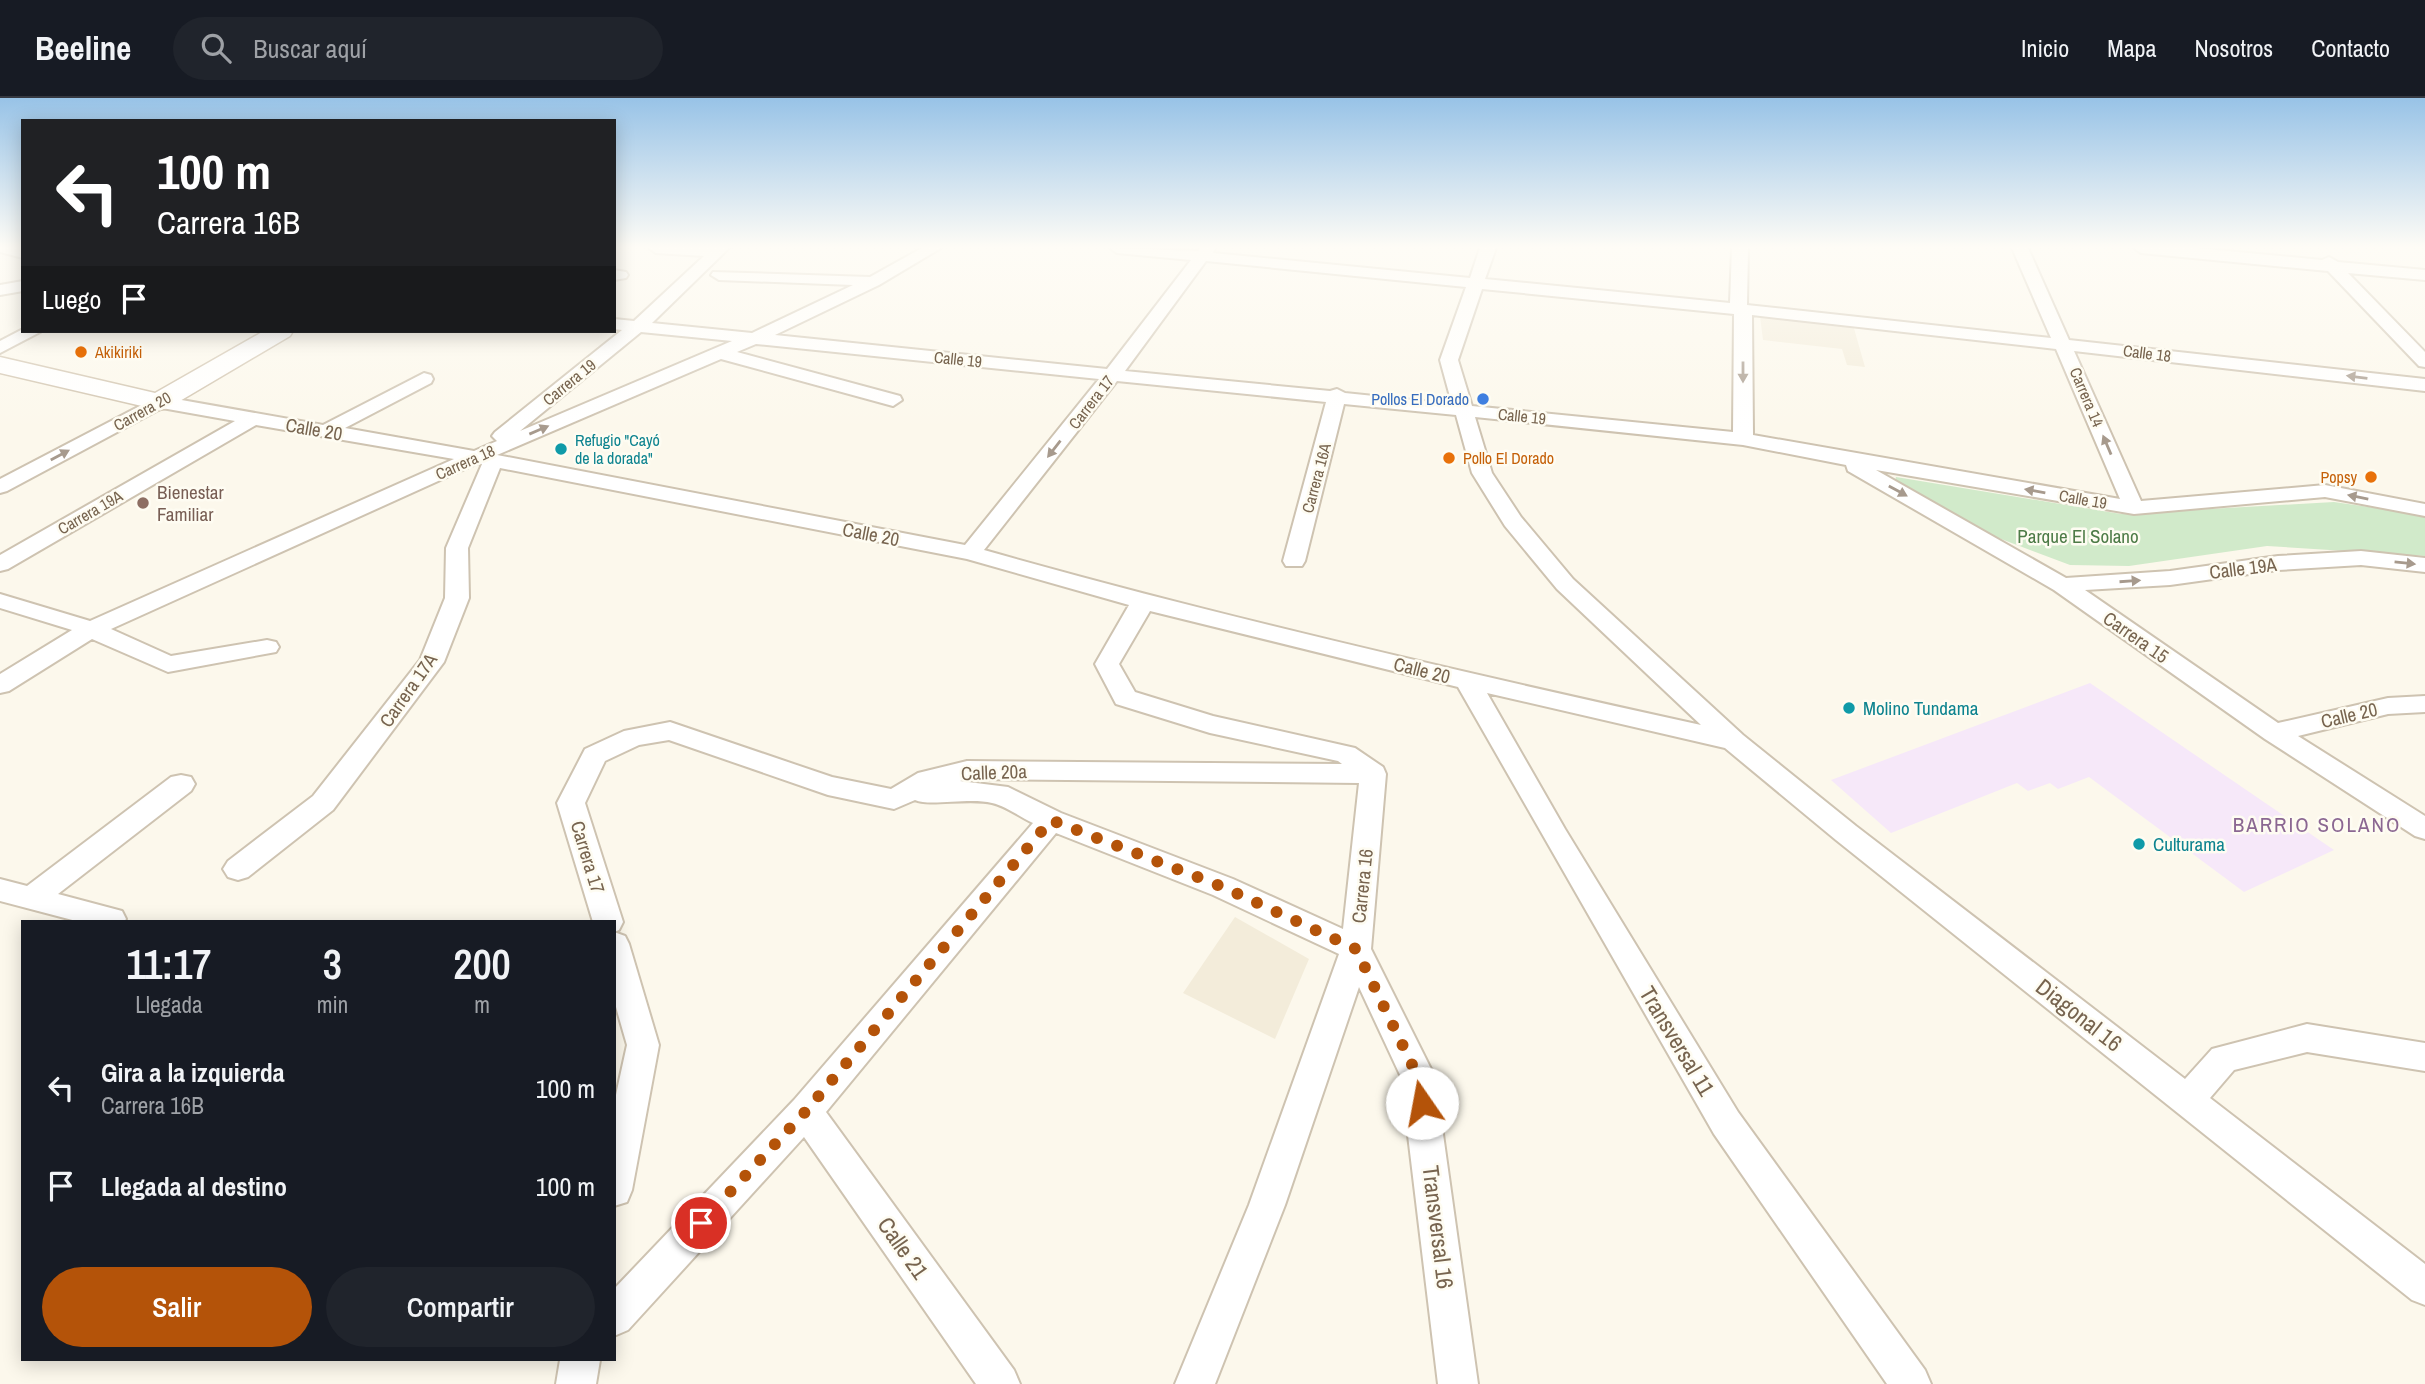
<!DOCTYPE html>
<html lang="es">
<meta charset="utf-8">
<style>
:root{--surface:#171b24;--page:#20242c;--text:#f1f3f6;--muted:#9ea1a6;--line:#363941;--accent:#b45309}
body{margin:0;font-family:"Archivo Narrow",sans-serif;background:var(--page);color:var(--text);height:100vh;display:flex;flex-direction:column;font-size:26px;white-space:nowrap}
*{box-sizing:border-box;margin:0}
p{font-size:23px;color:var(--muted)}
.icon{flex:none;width:38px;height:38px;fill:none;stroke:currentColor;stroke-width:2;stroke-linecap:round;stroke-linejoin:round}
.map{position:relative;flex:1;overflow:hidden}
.panel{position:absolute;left:21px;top:822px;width:595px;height:441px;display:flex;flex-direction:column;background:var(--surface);border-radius:0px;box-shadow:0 4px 18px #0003}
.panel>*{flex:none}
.hud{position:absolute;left:21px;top:21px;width:595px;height:214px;border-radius:0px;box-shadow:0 4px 18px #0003;background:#202124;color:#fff;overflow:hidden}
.pin{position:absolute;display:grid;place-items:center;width:60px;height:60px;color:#fff;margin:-30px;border:4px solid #fff;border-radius:50%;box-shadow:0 2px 7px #0007}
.me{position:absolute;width:77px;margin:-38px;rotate:348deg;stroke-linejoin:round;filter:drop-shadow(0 0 5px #0008)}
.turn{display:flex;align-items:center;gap:24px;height:147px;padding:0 21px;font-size:32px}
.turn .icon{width:91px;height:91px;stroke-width:2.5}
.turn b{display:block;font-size:49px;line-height:60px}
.then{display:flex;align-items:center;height:66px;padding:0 21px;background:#0003;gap:14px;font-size:26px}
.eta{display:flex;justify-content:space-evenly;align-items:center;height:119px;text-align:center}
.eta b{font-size:42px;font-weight:600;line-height:49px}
.cta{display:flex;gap:14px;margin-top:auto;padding:14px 21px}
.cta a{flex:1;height:80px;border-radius:42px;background:var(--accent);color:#fff;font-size:28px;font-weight:600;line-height:80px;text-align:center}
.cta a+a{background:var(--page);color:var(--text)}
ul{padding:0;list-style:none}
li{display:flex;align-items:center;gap:21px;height:98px;padding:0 21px}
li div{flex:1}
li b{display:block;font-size:26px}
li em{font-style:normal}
header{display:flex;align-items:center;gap:42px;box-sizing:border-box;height:98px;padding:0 35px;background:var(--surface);border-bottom:2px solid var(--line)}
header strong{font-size:33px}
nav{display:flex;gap:38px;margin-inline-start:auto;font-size:24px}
.search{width:490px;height:63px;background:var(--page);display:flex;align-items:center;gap:18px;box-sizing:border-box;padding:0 24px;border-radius:38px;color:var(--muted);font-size:26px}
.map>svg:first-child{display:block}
.residential{fill:#f3ecda}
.education{fill:#f6e8f9}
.green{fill:#d1eaca}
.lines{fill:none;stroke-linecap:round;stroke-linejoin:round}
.street-casing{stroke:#cec3b1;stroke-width:4}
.secondary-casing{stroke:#d1c4af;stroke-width:3}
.street{fill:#fff;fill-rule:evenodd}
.secondary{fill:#fff;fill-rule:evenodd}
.oneway{fill:#a79a8d}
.route{stroke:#b45309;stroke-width:12;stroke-dasharray:0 21.6}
.food-dot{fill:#e8710a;stroke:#fefcf2;stroke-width:2.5}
.shop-dot{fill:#3f7fe0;stroke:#fefcf2;stroke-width:2.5}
.culture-dot{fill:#0f9aa8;stroke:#fefcf2;stroke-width:2.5}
.education-dot{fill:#8d6e63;stroke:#fefcf2;stroke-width:2.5}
.labels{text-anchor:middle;stroke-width:5;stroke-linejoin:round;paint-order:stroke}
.far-food-label{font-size:16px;fill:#c56008;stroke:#fefcf2;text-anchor:start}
.far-street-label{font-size:16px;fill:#77644f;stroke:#fefcf2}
.far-shop-label{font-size:16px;fill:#366cbe;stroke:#fefcf2;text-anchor:end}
.far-culture-label{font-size:16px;fill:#0d838f;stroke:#fefcf2;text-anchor:start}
.street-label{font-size:19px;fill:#77644f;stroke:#fefcf2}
.education-label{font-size:19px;fill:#785e54;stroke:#fefcf2;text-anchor:start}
.park-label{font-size:19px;fill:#4d7b47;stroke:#fefcf2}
.culture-label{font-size:19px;fill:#0d838f;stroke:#fefcf2;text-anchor:start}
.neighbourhood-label{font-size:21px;letter-spacing:2px;fill:#8b6792;stroke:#fefcf2}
.near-street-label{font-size:23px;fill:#77644f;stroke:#fefcf2}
</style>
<header>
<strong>Beeline</strong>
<div class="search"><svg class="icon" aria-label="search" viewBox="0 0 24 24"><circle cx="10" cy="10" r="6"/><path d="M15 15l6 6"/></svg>Buscar aquí</div>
<nav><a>Inicio</a><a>Mapa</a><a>Nosotros</a><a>Contacto</a></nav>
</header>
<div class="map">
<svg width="2425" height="1286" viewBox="0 0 2425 1286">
<rect width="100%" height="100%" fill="#fcf8ec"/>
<!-- residential -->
<g class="residential">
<path d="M 1760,218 L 1853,227 L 1865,269 L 1847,267 L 1842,251 L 1763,242 Z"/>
<path d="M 1235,819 L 1309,861 L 1275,941 L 1183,895 Z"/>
</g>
<!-- education -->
<path class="education" d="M 2090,585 L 2334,752 L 2244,794 L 2089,679 L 2058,691 L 2050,685 L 2028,693 L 2017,685 L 1891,735 L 1831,682 Z"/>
<!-- green -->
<path class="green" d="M 1896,379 L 2121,416 L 2334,404 L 2425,417 L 2425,458 L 2267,448 L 2129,468 L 2070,467 L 1980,433 L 1893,389 Z"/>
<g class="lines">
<defs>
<g id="street">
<path d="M 0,150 L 23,150 L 23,160 L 0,154 Z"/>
<path d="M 649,150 L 729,150 L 652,225 L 752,235 L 853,187 L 719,182 L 711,177 L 713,174 L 870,179 L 922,150 L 941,150 L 879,187 L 775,237 L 1107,271 L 1191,162 L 1117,155 L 1110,150 L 1198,153 L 1200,150 L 1215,150 L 1213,155 L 1470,180 L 1480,150 L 1496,150 L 1485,181 L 1730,205 L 1732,150 L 1748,150 L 1747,207 L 2051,240 L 2012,150 L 2028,150 L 2069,242 L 2425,281 L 2425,293 L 2074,253 L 2141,403 L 2325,387 L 2425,406 L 2425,418 L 2325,399 L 2134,416 L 1876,372 L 2066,480 L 2170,473 L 2278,458 L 2361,453 L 2425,460 L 2425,474 L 2361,467 L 2278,472 L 2170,487 L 2085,492 L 2278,625 L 2388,600 L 2425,598 L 2425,614 L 2388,616 L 2298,638 L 2425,718 L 2425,741 L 2415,738 L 2265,641 L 2054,492 L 1848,373 L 1846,367 L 1743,347 L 1475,319 L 1492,375 L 1521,419 L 1573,481 L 1743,637 L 1856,728 L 2185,981 L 2212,951 L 2307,926 L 2425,945 L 2425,973 L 2307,954 L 2234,972 L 2210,1000 L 2425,1166 L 2425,1207 L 2412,1202 L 1836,742 L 1725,650 L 1487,595 L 1565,731 L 1738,1014 L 1925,1272 L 1931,1286 L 1887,1286 L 1714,1036 L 1458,589 L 1150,513 L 1119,566 L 1135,594 L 1213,618 L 1355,650 L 1383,669 L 1386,676 L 1371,851 L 1435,979 L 1478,1286 L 1438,1286 L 1401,979 L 1359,889 L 1285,1107 L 1215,1286 L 1175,1286 L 1249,1107 L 1339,856 L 1213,797 L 1056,735 L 826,1014 L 1014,1272 L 1020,1286 L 976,1286 L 804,1039 L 628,1232 L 614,1238 L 614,1191 L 794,1002 L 1033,725 C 1020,719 1006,708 992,705 C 969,699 930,709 915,702 L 894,711 L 828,697 L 669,642 L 639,647 L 605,663 L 585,705 L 623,824 L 619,832 L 614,834 L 614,824 L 593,824 L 557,705 L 585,651 L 624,633 L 670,624 L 832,679 L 891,691 L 918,675 L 967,663 L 1342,666 L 1338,663 L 1210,635 L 1116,606 L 1095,566 L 1129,507 L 967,461 L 500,370 L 468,450 L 469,500 L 444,564 L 333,712 L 248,779 L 238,782 L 228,779 L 223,771 L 228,763 L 313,698 L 420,562 L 445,500 L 446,450 L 482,366 L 478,365 L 111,531 L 171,558 L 267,542 L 276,544 L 279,549 L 276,554 L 168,574 L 92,541 L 9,593 L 0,595 L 0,576 L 72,532 L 0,510 L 0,496 L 90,523 L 454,361 L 256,327 L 8,471 L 0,473 L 0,457 L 235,323 L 162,310 L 7,393 L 0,395 L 0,381 L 159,298 L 323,327 L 424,275 L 431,277 L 433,281 L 431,285 L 345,330 L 474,353 L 497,343 L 492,338 L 495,334 L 622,232 L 614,231 L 614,221 L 634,223 L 704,158 L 656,155 ZM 1206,163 L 1466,189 L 1440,262 L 1452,306 L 1345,295 L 1337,291 L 1330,293 L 1125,273 ZM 1482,191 L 1734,216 L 1733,334 L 1472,308 L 1458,262 ZM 1752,217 L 2056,251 L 2120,401 L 1753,337 ZM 641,234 L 732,243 L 520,333 ZM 756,246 L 1099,281 L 965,447 L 497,357 L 721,261 L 893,308 L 902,302 L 900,298 L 737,254 ZM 1117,283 L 1326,304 L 1283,463 L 1286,468 L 1302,468 L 1305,463 L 1344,306 L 1456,317 L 1472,375 L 1505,428 L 1557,491 L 1701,627 C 1461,574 1221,519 984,452 ZM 967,681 L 1359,685 L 1343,831 L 1233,781 L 1061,715 L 1008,689 L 960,683 Z"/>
<path d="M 2134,150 L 2196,150 L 2322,162 L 2329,159 L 2338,164 L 2425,172 L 2425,182 L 2348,175 L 2425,254 L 2425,269 L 2419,268 L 2328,173 L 2141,155 Z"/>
<path d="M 614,172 L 626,174 L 628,177 L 626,180 L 614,182 Z"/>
<path d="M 23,183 L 23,193 L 0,197 L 0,187 Z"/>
<path d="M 23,231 L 42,233 L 0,255 L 0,243 Z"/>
<path d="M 181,677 L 191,679 L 195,686 L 191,693 L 58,796 L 122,813 L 126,821 L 124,824 L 80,824 L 0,803 L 0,781 L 27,788 L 171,679 Z"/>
<path d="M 614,834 L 625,838 L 629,846 L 659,947 L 632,1092 L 627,1104 L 614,1108 L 614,1006 L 627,947 L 614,902 Z"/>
<path d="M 560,1262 L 600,1262 L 596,1286 L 556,1286 Z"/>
</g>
<path id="secondary" d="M 264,233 L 293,233 L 290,238 L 168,310 L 159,312 L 0,275 L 0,259 L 155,295 Z"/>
</defs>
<!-- street casing -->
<use href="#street" class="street-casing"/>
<!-- secondary casing -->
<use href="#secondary" class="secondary-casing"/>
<!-- street -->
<use href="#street" class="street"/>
<!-- secondary -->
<use href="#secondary" class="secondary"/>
</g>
<!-- one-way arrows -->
<defs><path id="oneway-solid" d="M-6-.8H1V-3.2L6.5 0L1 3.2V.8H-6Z" transform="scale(1.75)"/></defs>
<g class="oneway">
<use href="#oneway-solid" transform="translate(1743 274) rotate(90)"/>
<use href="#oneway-solid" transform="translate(2357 279) rotate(-173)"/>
<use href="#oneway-solid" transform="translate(539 332) rotate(-23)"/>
<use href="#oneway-solid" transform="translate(2107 347) rotate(-113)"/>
<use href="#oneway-solid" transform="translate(1054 351) rotate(128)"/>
<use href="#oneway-solid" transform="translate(60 357) rotate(-28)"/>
<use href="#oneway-solid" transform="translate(1898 393) rotate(29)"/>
<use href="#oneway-solid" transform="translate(2035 393) rotate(-170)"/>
<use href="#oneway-solid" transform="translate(2358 399) rotate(-169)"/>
<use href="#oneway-solid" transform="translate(2405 465) rotate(6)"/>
<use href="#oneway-solid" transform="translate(2130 483) rotate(-4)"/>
</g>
<!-- sky -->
<linearGradient id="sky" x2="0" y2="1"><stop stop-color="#98c3e7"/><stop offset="0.45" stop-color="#fefcf6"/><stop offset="1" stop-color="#fefcf6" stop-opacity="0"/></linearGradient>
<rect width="2425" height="331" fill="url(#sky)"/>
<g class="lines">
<!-- route -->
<path class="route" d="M 701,1125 L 806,1013 L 1051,722 L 1223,789 L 1356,851 L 1418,979 L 1422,1005"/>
</g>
<!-- markers -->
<g class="food-dot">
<circle cx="81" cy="254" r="7"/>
<circle cx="1449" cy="360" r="7"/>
<circle cx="2371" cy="379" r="7"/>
</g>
<circle class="shop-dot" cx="1483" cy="301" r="7"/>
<g class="culture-dot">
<circle cx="561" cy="351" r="7"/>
<circle cx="1849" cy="610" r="7"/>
<circle cx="2139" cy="746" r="7"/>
</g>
<circle class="education-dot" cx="143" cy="405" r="7"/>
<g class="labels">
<!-- far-food labels -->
<g class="far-food-label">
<text x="95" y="260">Akikiriki</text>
<text x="1463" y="366">Pollo El Dorado</text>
<text x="2357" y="385" text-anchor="end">Popsy</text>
</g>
<!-- far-street labels -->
<g class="far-street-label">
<text transform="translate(2147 255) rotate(7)" y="6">Calle 18</text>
<text transform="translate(958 261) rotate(6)" y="6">Calle 19</text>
<text transform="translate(569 284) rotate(-39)" y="6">Carrera 19</text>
<text transform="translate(2087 299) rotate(67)" y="6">Carrera 14</text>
<text transform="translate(1091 304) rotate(-52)" y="6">Carrera 17</text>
<text transform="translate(142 313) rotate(-29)" y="6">Carrera 20</text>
<text transform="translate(1522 318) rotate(6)" y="6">Calle 19</text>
<text transform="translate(465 364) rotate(-24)" y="6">Carrera 18</text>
<text transform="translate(1316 380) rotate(-75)" y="6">Carrera 16A</text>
<text transform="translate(2083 401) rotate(10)" y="6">Calle 19</text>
<text transform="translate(90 414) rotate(-30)" y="6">Carrera 19A</text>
</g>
<!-- far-shop labels -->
<g class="far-shop-label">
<text x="1469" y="307">Pollos El Dorado</text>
</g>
<!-- far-culture labels -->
<g class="far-culture-label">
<text x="575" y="348">Refugio "Cayó<tspan x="575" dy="18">de la dorada"</tspan></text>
</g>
<!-- street labels -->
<g class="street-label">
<text transform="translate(314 331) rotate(10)" y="7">Calle 20</text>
<text transform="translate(871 436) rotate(11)" y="7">Calle 20</text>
<text transform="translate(2243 470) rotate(-7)" y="7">Calle 19A</text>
<text transform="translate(2136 539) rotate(35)" y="7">Carrera 15</text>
<text transform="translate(1422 572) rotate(14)" y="7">Calle 20</text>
<text transform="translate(408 592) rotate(-55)" y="7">Carrera 17A</text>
<text transform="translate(2349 617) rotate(-13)" y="7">Calle 20</text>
<text transform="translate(994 674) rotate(-2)" y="7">Calle 20a</text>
<text transform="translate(588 759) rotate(73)" y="7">Carrera 17</text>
<text transform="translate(1362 788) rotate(-84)" y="7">Carrera 16</text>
</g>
<!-- education labels -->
<g class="education-label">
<text x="157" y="401">Bienestar<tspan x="157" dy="22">Familiar</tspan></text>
</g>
<!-- park labels -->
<g class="park-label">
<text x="2078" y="445">Parque El Solano</text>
</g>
<!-- culture labels -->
<g class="culture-label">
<text x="1863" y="617">Molino Tundama</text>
<text x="2153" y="753">Culturama</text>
</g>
<!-- neighbourhood labels -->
<g class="neighbourhood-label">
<text x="2317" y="734">BARRIO SOLANO</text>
</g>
<!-- near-street labels -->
<g class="near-street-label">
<text transform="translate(2079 917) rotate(38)" y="8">Diagonal 16</text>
<text transform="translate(1677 943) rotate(59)" y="8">Transversal 11</text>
<text transform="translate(1438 1129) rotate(83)" y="8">Transversal 16</text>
<text transform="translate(903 1150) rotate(55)" y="8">Calle 21</text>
</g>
</g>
</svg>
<div class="pin" style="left:701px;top:1125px;background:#d93025"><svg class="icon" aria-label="arrive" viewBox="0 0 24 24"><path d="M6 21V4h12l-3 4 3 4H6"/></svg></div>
<svg class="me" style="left:1422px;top:1005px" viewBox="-20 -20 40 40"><circle r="19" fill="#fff"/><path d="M0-13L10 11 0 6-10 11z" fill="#b45309"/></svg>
<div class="hud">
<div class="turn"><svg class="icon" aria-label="left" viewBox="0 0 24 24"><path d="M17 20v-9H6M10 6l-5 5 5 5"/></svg><div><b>100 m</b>Carrera 16B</div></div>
<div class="then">Luego<svg class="icon" aria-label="arrive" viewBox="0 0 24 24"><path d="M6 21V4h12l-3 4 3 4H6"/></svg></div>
</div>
<section class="panel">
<div class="eta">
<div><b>11:17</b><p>Llegada</p></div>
<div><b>3</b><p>min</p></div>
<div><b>200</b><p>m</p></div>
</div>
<ul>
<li><svg class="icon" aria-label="left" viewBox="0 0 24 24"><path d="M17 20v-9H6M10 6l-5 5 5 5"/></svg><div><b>Gira a la izquierda</b><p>Carrera 16B</p></div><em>100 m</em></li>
<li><svg class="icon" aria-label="arrive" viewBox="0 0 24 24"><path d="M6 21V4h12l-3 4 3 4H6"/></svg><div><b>Llegada al destino</b></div><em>100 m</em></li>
</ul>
<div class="cta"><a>Salir</a><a>Compartir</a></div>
</section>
</div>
